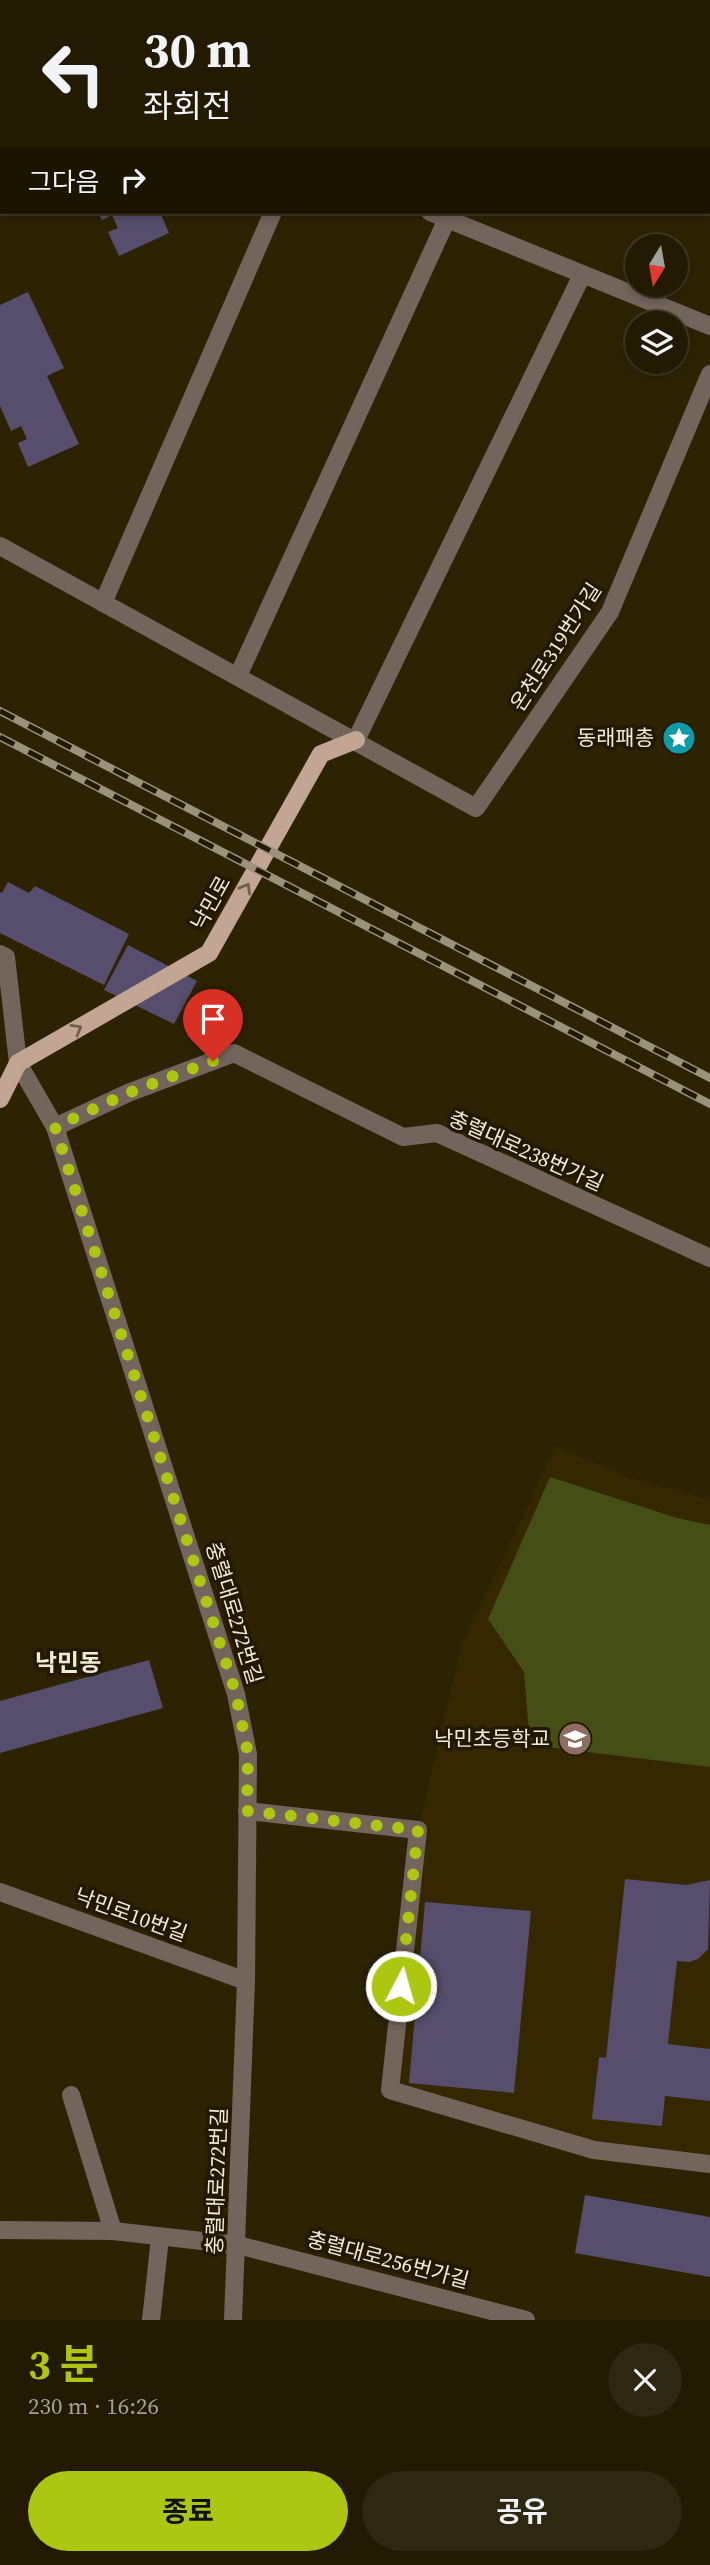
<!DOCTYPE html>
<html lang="ko">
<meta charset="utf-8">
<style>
:root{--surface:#221a02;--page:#2e2711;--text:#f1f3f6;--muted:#a2a199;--line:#3f3824;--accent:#acc611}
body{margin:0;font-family:"Source Serif 4","Noto Sans KR",serif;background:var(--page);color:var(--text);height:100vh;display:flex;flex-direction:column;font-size:26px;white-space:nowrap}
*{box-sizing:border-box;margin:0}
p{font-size:23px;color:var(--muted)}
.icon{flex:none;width:38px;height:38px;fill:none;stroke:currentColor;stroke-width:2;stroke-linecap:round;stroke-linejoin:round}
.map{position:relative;height:2320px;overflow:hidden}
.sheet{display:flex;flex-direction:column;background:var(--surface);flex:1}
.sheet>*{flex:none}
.hud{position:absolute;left:0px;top:0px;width:710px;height:214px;box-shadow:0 4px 10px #0003,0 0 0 2px var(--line);background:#221a02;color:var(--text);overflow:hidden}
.needle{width:46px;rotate:191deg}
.buttons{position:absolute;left:625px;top:234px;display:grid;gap:14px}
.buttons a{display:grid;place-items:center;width:63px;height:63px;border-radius:50%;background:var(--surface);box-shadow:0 4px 10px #0003,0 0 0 2px var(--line);font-size:35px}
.pin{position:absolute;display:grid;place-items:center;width:60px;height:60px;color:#fff;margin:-72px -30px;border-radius:50% 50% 50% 0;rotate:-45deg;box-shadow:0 0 7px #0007}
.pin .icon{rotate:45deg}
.me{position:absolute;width:77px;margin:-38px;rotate:6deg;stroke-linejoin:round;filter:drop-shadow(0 0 5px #0008)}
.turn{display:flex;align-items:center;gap:24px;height:147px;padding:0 28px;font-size:32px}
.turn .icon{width:91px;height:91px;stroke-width:2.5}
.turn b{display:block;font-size:49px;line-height:60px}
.then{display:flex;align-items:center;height:66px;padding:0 28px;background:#0003;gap:14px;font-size:26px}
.round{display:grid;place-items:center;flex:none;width:74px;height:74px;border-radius:37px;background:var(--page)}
.summary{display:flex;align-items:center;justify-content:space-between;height:119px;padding:0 28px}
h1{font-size:42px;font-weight:700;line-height:52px;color:var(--accent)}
.button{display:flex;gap:14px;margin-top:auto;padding:14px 28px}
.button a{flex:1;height:80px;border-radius:42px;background:var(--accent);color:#111;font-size:28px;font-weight:700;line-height:80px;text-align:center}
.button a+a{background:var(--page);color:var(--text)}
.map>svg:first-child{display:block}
.built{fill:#352800}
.green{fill:#454e15}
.building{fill:#564e6c}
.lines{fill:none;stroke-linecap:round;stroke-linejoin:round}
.minor{stroke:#73645c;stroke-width:18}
.major{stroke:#c2a593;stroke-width:18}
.rail-casing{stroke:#9a927a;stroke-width:8}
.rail{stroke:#241900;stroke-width:5;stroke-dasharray:16;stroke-linecap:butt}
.oneway{stroke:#735f4a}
.route{stroke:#acc611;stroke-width:12;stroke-dasharray:0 21.6}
.labels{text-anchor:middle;stroke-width:7;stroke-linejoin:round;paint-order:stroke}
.street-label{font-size:21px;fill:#f0ead8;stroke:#241900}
.poi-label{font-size:21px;fill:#f0ead8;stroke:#241900;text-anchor:end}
.quarter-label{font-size:24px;font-weight:bold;fill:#f0ead8;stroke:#241900}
</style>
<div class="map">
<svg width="710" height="2320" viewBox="0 0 710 2320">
<rect width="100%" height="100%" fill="#2d2303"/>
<!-- built -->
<path class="built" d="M 556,1446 L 627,1477 L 710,1499 L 710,2164 L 594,2150 L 390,2090 L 418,1830 L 461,1647 Z"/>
<!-- green -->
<path class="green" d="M 550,1477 L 677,1518 L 710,1525 L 710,1767 L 530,1745 L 524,1672 L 488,1619 Z"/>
<!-- building -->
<g class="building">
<path d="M 98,212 L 160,212 L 169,233 L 119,256 L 108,232 L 118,228 L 112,215 L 102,220 Z"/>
<path d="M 28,292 L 64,368 L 47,376 L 79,444 L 28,467 L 18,443 L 27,439 L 21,426 L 11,431 L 0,406 L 0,305 Z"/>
<path d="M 8,882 L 29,893 L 35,886 L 129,934 L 104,985 L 0,933 L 0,892 L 2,893 Z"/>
<path d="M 128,945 L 197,981 L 174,1024 L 104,990 Z"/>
<path d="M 149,1660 L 163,1708 L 0,1753 L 0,1701 Z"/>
<path d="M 625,1879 L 686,1885 L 710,1880 L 708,1949 L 698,1959 L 689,1962 L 677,1961 L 668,2044 L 710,2049 L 710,2101 L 665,2096 L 662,2126 L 592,2119 L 599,2057 L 606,2058 Z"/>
<path d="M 425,1902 L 531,1911 L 514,2093 L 409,2083 Z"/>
<path d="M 585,2195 L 710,2217 L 710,2277 L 575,2253 Z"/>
</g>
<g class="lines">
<!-- minor -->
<g class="minor">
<path d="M 357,2 L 358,0"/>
<path d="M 430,212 L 710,326"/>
<path d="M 0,546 L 476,808 L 610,612 L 710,374"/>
<path d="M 103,603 L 273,212"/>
<path d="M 238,676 L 447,219"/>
<path d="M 356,740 L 582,275"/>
<path d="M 0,954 L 6,957 L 18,1063 L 55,1127 L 236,1694 L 248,1754 L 246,1981 L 233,2320"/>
<path d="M 55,1127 L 128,1093 L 234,1053 L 403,1137 L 437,1133 L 710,1258"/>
<path d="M 247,1811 L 418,1830 L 390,2090 L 594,2150 L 710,2164"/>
<path d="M 0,1892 L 246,1981"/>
<path d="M 71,2095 L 113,2231"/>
<path d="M 0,2230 L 113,2231 L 238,2245 L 526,2320"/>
<path d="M 151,2320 L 160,2238"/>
</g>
<!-- major -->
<path class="major" d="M 0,1099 L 18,1063 L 209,953 L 321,754 L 356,740"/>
<defs>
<g id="rail">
<path d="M 0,711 L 710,1078"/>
<path d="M 0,737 L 710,1104"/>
</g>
</defs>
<!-- rail casing -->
<use href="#rail" class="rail-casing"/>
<!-- rail -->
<use href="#rail" class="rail"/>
</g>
<!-- one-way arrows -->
<defs><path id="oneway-chevron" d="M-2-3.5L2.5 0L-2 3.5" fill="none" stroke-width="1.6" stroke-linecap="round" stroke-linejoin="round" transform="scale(1.75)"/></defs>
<g class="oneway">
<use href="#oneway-chevron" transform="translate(246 888) rotate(-61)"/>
<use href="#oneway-chevron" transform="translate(77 1029) rotate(-30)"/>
</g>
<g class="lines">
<!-- route -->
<path class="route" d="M 213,1061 L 128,1093 L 55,1127 L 236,1694 L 248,1754 L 247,1811 L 418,1830 L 401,1986"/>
</g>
<!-- icons -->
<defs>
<symbol id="sight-disc" viewBox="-11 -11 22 22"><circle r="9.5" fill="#0f9aa8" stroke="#241900"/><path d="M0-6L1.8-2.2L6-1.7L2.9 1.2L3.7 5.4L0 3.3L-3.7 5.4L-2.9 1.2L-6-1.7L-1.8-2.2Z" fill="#fff"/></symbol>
<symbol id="school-disc" viewBox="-11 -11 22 22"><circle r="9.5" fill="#8d6e63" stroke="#241900"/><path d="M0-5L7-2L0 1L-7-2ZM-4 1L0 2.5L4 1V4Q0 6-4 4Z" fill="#fff"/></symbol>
</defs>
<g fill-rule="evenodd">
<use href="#sight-disc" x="660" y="719" width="38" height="38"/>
<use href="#school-disc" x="556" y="1720" width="38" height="38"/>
</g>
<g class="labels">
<!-- street labels -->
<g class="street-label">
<text transform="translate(556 647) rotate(-57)" y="7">온천로319번가길</text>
<text transform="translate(211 903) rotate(-61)" y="7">낙민로</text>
<text transform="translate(526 1151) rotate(24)" y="7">충렬대로238번가길</text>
<text transform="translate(234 1613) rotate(73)" y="7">충렬대로272번길</text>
<text transform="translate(131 1915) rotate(20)" y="7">낙민로10번길</text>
<text transform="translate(217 2181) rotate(-88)" y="7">충렬대로272번길</text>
<text transform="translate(388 2260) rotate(15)" y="7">충렬대로256번가길</text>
</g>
<!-- poi labels -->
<g class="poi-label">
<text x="654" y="745">동래패총</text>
<text x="550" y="1746">낙민초등학교</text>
</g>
<!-- quarter labels -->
<g class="quarter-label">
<text x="68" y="1671">낙민동</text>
</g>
</g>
</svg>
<div class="buttons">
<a><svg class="needle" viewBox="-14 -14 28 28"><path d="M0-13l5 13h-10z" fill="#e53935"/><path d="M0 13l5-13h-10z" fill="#a2a199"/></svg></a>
<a><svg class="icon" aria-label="layers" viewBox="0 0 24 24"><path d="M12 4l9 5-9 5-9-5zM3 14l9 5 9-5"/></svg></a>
</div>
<div class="pin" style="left:213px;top:1061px;background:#d93025"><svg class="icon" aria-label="arrive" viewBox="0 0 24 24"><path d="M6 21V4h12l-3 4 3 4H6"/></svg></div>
<svg class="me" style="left:401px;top:1986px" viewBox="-20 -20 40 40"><circle r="17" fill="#acc611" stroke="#fff" stroke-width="3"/><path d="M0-11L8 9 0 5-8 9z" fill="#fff"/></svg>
<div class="hud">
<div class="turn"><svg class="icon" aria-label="left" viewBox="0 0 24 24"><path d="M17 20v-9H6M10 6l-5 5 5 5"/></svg><div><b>30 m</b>좌회전</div></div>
<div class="then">그다음<svg class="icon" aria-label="right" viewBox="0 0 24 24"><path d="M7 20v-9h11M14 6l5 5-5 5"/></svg></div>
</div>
</div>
<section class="sheet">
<div class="summary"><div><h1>3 분</h1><p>230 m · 16:26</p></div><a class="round"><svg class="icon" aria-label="close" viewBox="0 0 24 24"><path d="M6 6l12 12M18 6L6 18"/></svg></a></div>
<div class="button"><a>종료</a><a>공유</a></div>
</section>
